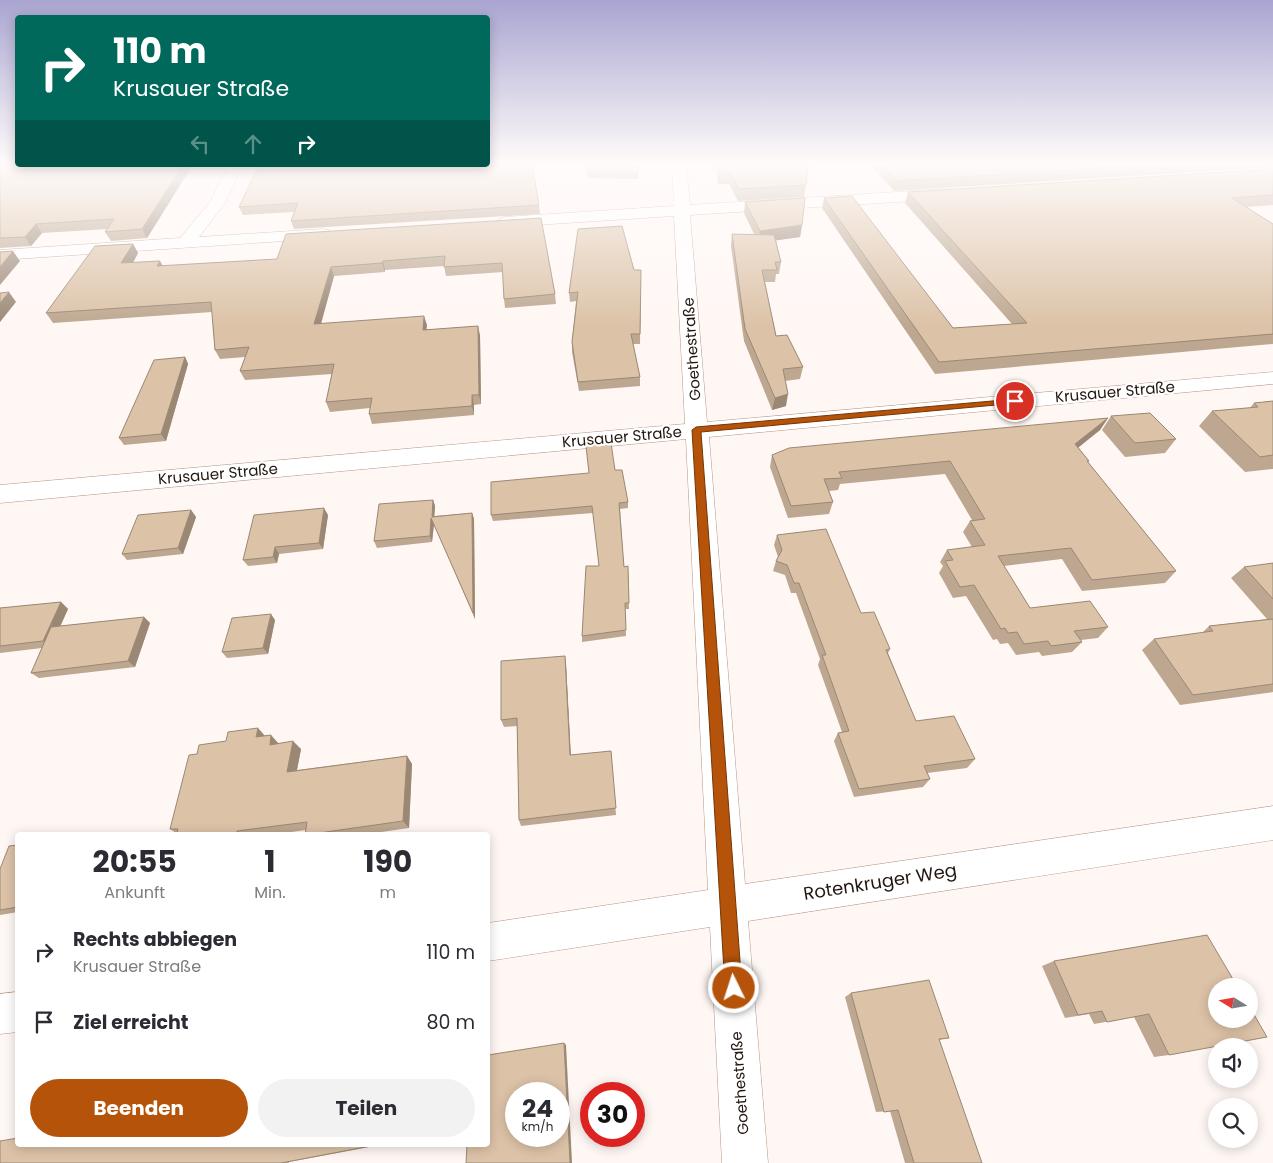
<!DOCTYPE html>
<html lang="de">
<meta charset="utf-8">
<style>
:root{--surface:#fff;--page:#f2f2f3;--text:#2b2b33;--muted:#7c7c81;--accent:#b45309}
body{margin:0;font-family:Poppins,sans-serif;background:var(--page);color:var(--text);height:100vh;display:flex;flex-direction:column;font-size:19px;white-space:nowrap}
*{box-sizing:border-box;margin:0}
p{font-size:16px;color:var(--muted)}
.icon{flex:none;width:28px;height:28px;fill:none;stroke:currentColor;stroke-width:2;stroke-linecap:round;stroke-linejoin:round}
.map{position:relative;flex:1;overflow:hidden}
.panel{position:absolute;left:15px;top:832px;width:475px;height:315px;display:flex;flex-direction:column;background:var(--surface);border-radius:5px;box-shadow:0 2px 12px #0003}
.panel>*{flex:none}
.banner{position:absolute;left:15px;top:15px;width:475px;height:152px;border-radius:5px;box-shadow:0 2px 12px #0003;background:#00695c;color:#fff;overflow:hidden}
.needle{width:32px;rotate:281deg}
.controls{position:absolute;left:1208px;top:978px;display:grid;gap:10px}
.controls a{display:grid;place-items:center;width:50px;height:50px;border-radius:50%;background:var(--surface);box-shadow:0 2px 12px #0003;font-size:25px}
.speed{position:absolute;left:505px;top:1082px;display:flex;gap:10px;font-size:25px;font-weight:700;text-align:center}
.speed>*{display:grid;place-content:center;width:65px;height:65px;border-radius:50%;background:var(--surface);box-shadow:0 2px 12px #0003;line-height:1}
.speed small{font-size:12px;font-weight:400}
.speed .limit{border:8px solid #d22;background:#fff;color:#111}
.pin{position:absolute;display:grid;place-items:center;width:42px;height:42px;color:#fff;margin:-21px;border:2px solid #fff;border-radius:50%;box-shadow:0 1px 5px #0007}
.me{position:absolute;width:55px;margin:-28px;rotate:356deg;stroke-linejoin:round;filter:drop-shadow(0 0 4px #0008)}
.turn{display:flex;align-items:center;gap:18px;height:105px;padding:0 15px;font-size:22px}
.turn .icon{width:65px;height:65px;stroke-width:2.5}
.turn b{display:block;font-size:35px;line-height:42px}
.lanes{display:flex;align-items:center;height:48px;padding:0 15px;background:#0003;justify-content:center;gap:25px;direction:ltr}
.lanes .off{opacity:.35}
.eta{display:flex;justify-content:space-evenly;align-items:center;height:85px;text-align:center}
.eta b{font-size:30px;font-weight:700;line-height:35px}
.button{display:flex;gap:10px;margin-top:auto;padding:10px 15px}
.button a{flex:1;height:58px;border-radius:30px;background:var(--accent);color:#fff;font-size:20px;font-weight:700;line-height:58px;text-align:center}
.button a+a{background:var(--page);color:var(--text)}
ul{padding:0;list-style:none}
li{display:flex;align-items:center;gap:15px;height:70px;padding:0 15px}
li div{flex:1}
li b{display:block;font-size:19px}
li em{font-style:normal}
.map>svg:first-child{display:block}
.lines{fill:none;stroke-linecap:round;stroke-linejoin:round}
.minor-casing{stroke:#b89586;stroke-width:1}
.minor{fill:#fff;fill-rule:evenodd}
.wall{fill:#bda790}
.shaded-wall{fill:#9a8875}
.building{fill:#dcc2a7;stroke:#9a8875;fill-rule:evenodd}
.route{fill:#b45309;stroke:#753606}
.labels{text-anchor:middle;stroke-width:4.5;stroke-linejoin:round;paint-order:stroke}
.street-label{font-size:15px;fill:#241711;stroke:#fff}
.near-street-label{font-size:18px;fill:#241711;stroke:#fff}
</style>
<div class="map">
<svg width="1273" height="1163" viewBox="0 0 1273 1163">
<rect width="100%" height="100%" fill="#fff7f4"/>
<g class="lines">
<defs>
<g id="minor">
<path d="M 672,164 L 686,164 L 690,205 L 944,189 L 949,191 L 952,194 L 949,197 L 944,199 L 690,215 L 707,422 L 1273,372 L 1273,384 L 709,437 L 745,884 L 1273,806 L 1273,840 L 748,921 L 768,1163 L 722,1163 L 710,927 L 488,961 L 488,923 L 708,890 L 686,439 L 0,503 L 0,485 L 685,424 L 674,216 L 505,227 L 499,225 L 497,222 L 499,219 L 505,217 L 674,206 Z"/>
<path d="M 229,165 L 243,165 L 225,203 L 199,237 L 323,229 L 329,230 L 331,234 L 329,238 L 0,260 L 0,250 L 180,238 L 210,202 Z"/>
<path d="M 18,992 L 18,1032 L 0,1034 L 0,994 Z"/>
</g>
</defs>
<!-- minor casing -->
<use href="#minor" class="minor-casing"/>
<!-- minor -->
<use href="#minor" class="minor"/>
</g>
<!-- wall -->
<g class="wall">
<path d="M 0,164 L 18,165 L 191,165 L 192,166 L 147,238 L 111,241 L 105,232 L 107,229 L 42,233 L 31,246 L 0,248 Z"/>
<path d="M 639,164 L 638,179 L 588,178 L 587,172 Z"/>
<path d="M 716,164 L 809,164 L 804,197 L 738,201 L 729,184 L 718,184 Z"/>
<path d="M 870,164 L 1273,164 L 1273,167 L 894,191 Z"/>
<path d="M 259,165 L 539,205 L 540,214 L 294,229 L 291,221 L 294,212 L 243,215 L 239,207 Z"/>
<path d="M 1273,169 L 1273,205 L 1246,207 L 1273,224 L 1273,344 L 935,374 L 822,208 L 824,198 L 953,328 L 1012,324 L 905,203 L 908,192 Z"/>
<path d="M 745,202 L 802,225 L 800,237 L 776,240 L 781,262 L 779,274 L 776,274 L 775,282 L 765,282 L 776,336 L 803,367 L 800,379 L 785,381 L 786,406 L 772,410 L 744,341 L 731,246 L 732,234 L 754,234 L 744,213 Z"/>
<path d="M 541,218 L 555,294 L 556,304 L 505,308 L 504,299 L 503,272 L 446,276 L 444,266 L 385,270 L 385,272 L 334,276 L 321,324 L 427,325 L 426,329 L 480,335 L 481,404 L 474,405 L 474,415 L 372,424 L 369,414 L 370,408 L 330,412 L 326,402 L 332,374 L 245,380 L 240,371 L 245,357 L 220,359 L 215,350 L 212,312 L 53,323 L 46,313 L 133,244 L 138,253 L 133,263 L 162,266 L 277,259 Z"/>
<path d="M 634,270 L 641,270 L 640,344 L 633,344 L 640,377 L 640,386 L 579,391 L 572,352 L 572,342 L 576,301 L 570,302 L 569,293 Z"/>
<path d="M 185,357 L 188,364 L 166,441 L 124,445 L 119,438 Z"/>
<path d="M 1273,401 L 1273,469 L 1245,472 L 1199,426 L 1212,411 L 1250,408 L 1254,403 Z"/>
<path d="M 1111,416 L 1176,439 L 1165,453 L 1125,457 L 1102,430 Z"/>
<path d="M 1108,418 L 1100,430 L 1078,447 L 1089,461 L 1088,462 L 1176,571 L 1165,583 L 1082,591 L 1062,559 L 1004,566 L 1030,608 L 1108,627 L 1098,638 L 1081,640 L 1082,642 L 1072,652 L 1042,656 L 1039,652 L 1016,655 L 1008,643 L 1000,644 L 997,639 L 993,640 L 966,596 L 953,598 L 939,573 L 943,566 L 940,562 L 947,550 L 972,547 L 963,532 L 970,521 L 972,520 L 945,474 L 840,484 L 838,490 L 829,491 L 833,502 L 829,514 L 788,518 L 770,467 L 772,455 Z"/>
<path d="M 615,470 L 628,502 L 628,508 L 620,509 L 624,567 L 628,566 L 629,609 L 625,609 L 626,636 L 582,642 L 582,636 L 599,566 L 593,513 L 493,521 L 491,515 Z"/>
<path d="M 433,500 L 435,506 L 434,516 L 472,513 L 474,519 L 475,619 L 434,524 L 432,542 L 377,548 L 374,541 Z"/>
<path d="M 191,510 L 196,517 L 183,554 L 127,560 L 122,554 Z"/>
<path d="M 328,515 L 323,549 L 279,554 L 277,563 L 248,566 L 243,560 Z"/>
<path d="M 777,535 L 861,613 L 890,649 L 888,653 L 916,721 L 975,759 L 967,768 L 927,773 L 930,779 L 923,787 L 854,797 L 834,741 L 838,733 L 842,732 L 818,665 L 820,659 L 796,593 L 791,593 L 785,575 L 773,571 L 776,561 L 778,557 L 774,545 Z"/>
<path d="M 1273,563 L 1273,692 L 1180,705 L 1142,650 L 1154,639 L 1202,633 L 1209,626 L 1267,619 L 1231,578 L 1244,567 Z"/>
<path d="M 61,602 L 68,609 L 60,626 L 144,617 L 150,623 L 135,667 L 39,678 L 31,673 L 42,648 L 0,653 L 0,608 Z"/>
<path d="M 275,620 L 268,654 L 227,658 L 222,652 Z"/>
<path d="M 565,656 L 566,664 L 571,755 L 611,751 L 616,815 L 521,826 L 519,820 L 517,726 L 504,727 L 501,720 Z"/>
<path d="M 266,736 L 278,743 L 301,749 L 297,770 L 407,756 L 412,764 L 409,828 L 361,835 L 305,835 L 306,830 L 269,835 L 176,835 L 176,833 L 170,829 Z"/>
<path d="M 18,845 L 18,912 L 0,915 L 0,869 Z"/>
<path d="M 1207,935 L 1169,1055 L 1154,1057 L 1134,1017 L 1094,1024 L 1089,1014 L 1065,1018 L 1042,966 L 1054,961 Z"/>
<path d="M 851,993 L 949,1038 L 939,1040 L 982,1163 L 905,1163 L 890,1111 L 876,1112 L 845,997 Z"/>
<path d="M 18,1145 L 380,1145 L 289,1162 L 289,1163 L 0,1163 Z"/>
</g>
<!-- shaded-wall -->
<g class="shaded-wall">
<path d="M 183,165 L 191,165 L 192,166 L 147,238 L 142,229 Z"/>
<path d="M 36,224 L 42,233 L 31,246 L 25,237 Z"/>
<path d="M 802,225 L 800,237 L 758,243 L 760,231 Z"/>
<path d="M 133,244 L 138,253 L 127,273 L 121,263 Z"/>
<path d="M 13,251 L 20,261 L 0,285 L 0,267 Z"/>
<path d="M 160,261 L 165,270 L 157,266 Z"/>
<path d="M 383,261 L 385,270 L 385,272 L 382,263 Z"/>
<path d="M 331,267 L 334,276 L 318,334 L 314,324 Z"/>
<path d="M 9,292 L 16,302 L 0,322 L 0,303 Z"/>
<path d="M 424,316 L 427,325 L 425,339 L 423,330 Z"/>
<path d="M 478,326 L 480,335 L 481,404 L 479,395 Z"/>
<path d="M 185,357 L 188,364 L 166,441 L 161,434 Z"/>
<path d="M 788,394 L 786,406 L 772,410 L 775,398 Z"/>
<path d="M 472,395 L 474,405 L 474,415 L 472,406 Z"/>
<path d="M 1108,418 L 1100,430 L 1068,456 L 1075,444 Z"/>
<path d="M 433,500 L 435,506 L 434,523 L 432,517 Z"/>
<path d="M 324,508 L 328,515 L 323,549 L 319,543 Z"/>
<path d="M 191,510 L 196,517 L 183,554 L 178,548 Z"/>
<path d="M 472,513 L 474,519 L 475,619 L 473,613 Z"/>
<path d="M 431,518 L 434,524 L 432,542 L 430,536 Z"/>
<path d="M 275,547 L 279,554 L 277,563 L 273,557 Z"/>
<path d="M 61,602 L 68,609 L 51,647 L 43,641 Z"/>
<path d="M 271,614 L 275,620 L 268,654 L 263,648 Z"/>
<path d="M 144,617 L 150,623 L 135,667 L 128,661 Z"/>
<path d="M 565,656 L 566,664 L 571,762 L 570,755 Z"/>
<path d="M 258,728 L 266,737 L 256,737 Z"/>
<path d="M 271,735 L 279,744 L 270,745 Z"/>
<path d="M 293,741 L 301,749 L 295,780 L 287,772 Z"/>
<path d="M 407,756 L 412,764 L 409,828 L 403,821 Z"/>
<path d="M 237,831 L 243,835 L 237,835 Z"/>
<path d="M 564,1043 L 566,1045 L 572,1163 L 570,1163 Z"/>
</g>
<!-- building -->
<g class="building">
<path d="M 0,164 L 18,164 L 18,165 L 183,165 L 142,229 L 105,232 L 114,219 L 36,224 L 25,237 L 0,238 Z"/>
<path d="M 488,164 L 532,164 L 539,205 L 291,221 L 298,203 L 239,207 L 259,165 L 488,165 Z"/>
<path d="M 589,164 L 639,164 L 638,173 L 587,172 Z"/>
<path d="M 718,164 L 809,164 L 806,185 L 739,189 L 730,173 L 719,173 Z"/>
<path d="M 882,164 L 1167,164 L 897,181 Z"/>
<path d="M 1273,169 L 1273,195 L 1232,198 L 1273,224 L 1273,334 L 939,362 L 824,198 L 852,196 L 953,328 L 1027,323 L 908,192 Z"/>
<path d="M 805,198 L 802,225 L 760,231 L 745,202 Z"/>
<path d="M 541,218 L 555,294 L 504,299 L 502,263 L 444,267 L 445,256 L 383,261 L 382,263 L 331,267 L 314,324 L 424,316 L 423,330 L 478,326 L 479,395 L 472,395 L 472,406 L 369,414 L 372,398 L 326,402 L 334,364 L 240,371 L 249,347 L 215,350 L 211,302 L 46,313 L 95,246 L 133,244 L 121,263 L 160,261 L 157,266 L 277,259 L 286,234 Z"/>
<path d="M 622,226 L 634,270 L 641,270 L 640,334 L 631,334 L 640,377 L 578,382 L 572,342 L 578,292 L 569,293 L 578,229 Z"/>
<path d="M 732,234 L 774,235 L 781,262 L 775,262 L 777,270 L 762,270 L 776,336 L 787,335 L 803,367 L 783,369 L 788,394 L 775,398 L 745,329 Z"/>
<path d="M 13,251 L 0,267 L 0,252 Z"/>
<path d="M 9,292 L 0,303 L 0,293 Z"/>
<path d="M 185,357 L 161,434 L 119,438 L 154,360 Z"/>
<path d="M 1273,401 L 1273,455 L 1260,457 L 1212,411 L 1258,407 L 1254,403 Z"/>
<path d="M 1150,413 L 1176,439 L 1135,443 L 1111,416 Z"/>
<path d="M 1108,418 L 1075,444 L 1089,461 L 1087,461 L 1176,571 L 1092,580 L 1071,548 L 998,556 L 1030,608 L 1090,601 L 1108,627 L 1074,631 L 1082,642 L 1051,646 L 1048,641 L 1024,644 L 1017,632 L 1008,633 L 1005,628 L 1001,629 L 974,585 L 960,587 L 945,561 L 953,560 L 947,550 L 985,545 L 970,521 L 985,519 L 950,461 L 839,472 L 842,478 L 824,479 L 833,502 L 791,506 L 772,455 L 789,448 Z"/>
<path d="M 611,443 L 615,470 L 622,470 L 628,502 L 619,503 L 624,567 L 628,566 L 629,603 L 625,603 L 626,630 L 582,636 L 586,566 L 599,566 L 592,506 L 491,515 L 491,482 L 589,473 L 586,446 Z"/>
<path d="M 433,500 L 432,517 L 472,513 L 473,613 L 431,518 L 430,536 L 374,541 L 379,504 Z"/>
<path d="M 324,508 L 319,543 L 275,547 L 273,557 L 243,560 L 254,515 Z"/>
<path d="M 191,510 L 178,548 L 122,554 L 138,515 Z"/>
<path d="M 826,529 L 861,613 L 874,612 L 890,649 L 886,650 L 916,721 L 954,716 L 975,759 L 924,766 L 930,779 L 859,789 L 838,733 L 849,731 L 822,655 L 826,655 L 799,583 L 794,583 L 787,565 L 776,561 L 782,550 L 777,535 Z"/>
<path d="M 1273,563 L 1273,599 L 1244,567 Z"/>
<path d="M 61,602 L 43,641 L 0,646 L 0,608 Z"/>
<path d="M 271,614 L 263,648 L 222,652 L 232,618 Z"/>
<path d="M 144,617 L 128,661 L 31,673 L 51,627 Z"/>
<path d="M 1273,619 L 1273,684 L 1193,695 L 1154,639 L 1213,631 L 1209,626 Z"/>
<path d="M 565,656 L 570,755 L 611,751 L 616,808 L 519,820 L 517,718 L 501,720 L 501,661 Z"/>
<path d="M 258,728 L 256,737 L 271,735 L 270,745 L 293,741 L 287,772 L 407,756 L 403,821 L 305,835 L 307,822 L 237,831 L 237,835 L 176,835 L 178,829 L 170,829 L 189,755 L 197,754 L 199,745 L 226,741 L 228,732 Z"/>
<path d="M 18,845 L 18,907 L 0,910 L 0,869 L 9,846 Z"/>
<path d="M 1207,935 L 1237,986 L 1216,986 L 1216,1019 L 1249,1019 L 1249,1006 L 1267,1037 L 1169,1055 L 1149,1014 L 1107,1022 L 1102,1011 L 1078,1015 L 1054,961 Z"/>
<path d="M 929,980 L 949,1038 L 939,1039 L 982,1163 L 914,1163 L 898,1110 L 884,1112 L 851,993 Z"/>
<path d="M 564,1043 L 570,1163 L 466,1163 L 467,1145 L 488,1145 L 488,1055 ZM 516,1094 L 559,1094 L 559,1136 L 516,1136 Z"/>
<path d="M 18,1138 L 18,1145 L 376,1145 L 281,1163 L 0,1163 L 0,1141 Z"/>
</g>
<!-- sky -->
<linearGradient id="sky" x2="0" y2="1"><stop stop-color="#a9a5d1"/><stop offset="0.5" stop-color="#fffbfa"/><stop offset="1" stop-color="#fffbfa" stop-opacity="0"/></linearGradient>
<rect width="1273" height="327" fill="url(#sky)"/>
<!-- route -->
<path class="route" d="M 1015,399 L 1018,399 L 1018,403 L 701,432 L 742,988 L 740,994 L 734,997 L 728,994 L 725,988 L 692,430 L 696,427 Z"/>
<g class="labels">
<!-- street labels -->
<g class="street-label">
<text transform="translate(692 349) rotate(-94)" y="5">Goethestraße</text>
<text transform="translate(1115 392) rotate(-5)" y="5">Krusauer Straße</text>
<text transform="translate(622 437) rotate(-5)" y="5">Krusauer Straße</text>
<text transform="translate(218 474) rotate(-5)" y="5">Krusauer Straße</text>
<text transform="translate(740 1083) rotate(-94)" y="5">Goethestraße</text>
</g>
<!-- near-street labels -->
<g class="near-street-label">
<text transform="translate(880 882) rotate(-9)" y="6">Rotenkruger Weg</text>
</g>
</g>
</svg>
<div class="controls">
<a><svg class="needle" viewBox="-14 -14 28 28"><path d="M0-13l5 13h-10z" fill="#e53935"/><path d="M0 13l5-13h-10z" fill="#7c7c81"/></svg></a>
<a><svg class="icon" aria-label="sound" viewBox="0 0 24 24"><path d="M4 9h4l5-4v14l-5-4H4zM17 9q2 3 0 6"/></svg></a>
<a><svg class="icon" aria-label="search" viewBox="0 0 24 24"><circle cx="10" cy="10" r="6"/><path d="M15 15l6 6"/></svg></a>
</div>
<div class="speed"><div>24<small>km/h</small></div><div class="limit">30</div></div>
<div class="pin" style="left:1015px;top:401px;background:#d93025"><svg class="icon" aria-label="arrive" viewBox="0 0 24 24"><path d="M6 21V4h12l-3 4 3 4H6"/></svg></div>
<svg class="me" style="left:734px;top:988px" viewBox="-20 -20 40 40"><circle r="17" fill="#b45309" stroke="#fff" stroke-width="3"/><path d="M0-11L8 9 0 5-8 9z" fill="#fff"/></svg>
<div class="banner">
<div class="turn"><svg class="icon" aria-label="right" viewBox="0 0 24 24"><path d="M7 20v-9h11M14 6l5 5-5 5"/></svg><div><b>110 m</b>Krusauer Straße</div></div>
<div class="lanes"><svg class="icon off" aria-label="left" viewBox="0 0 24 24"><path d="M17 20v-9H6M10 6l-5 5 5 5"/></svg><svg class="icon off" aria-label="ahead" viewBox="0 0 24 24"><path d="M12 20V5M6 11l6-6 6 6"/></svg><svg class="icon" aria-label="right" viewBox="0 0 24 24"><path d="M7 20v-9h11M14 6l5 5-5 5"/></svg></div>
</div>
<section class="panel">
<div class="eta">
<div><b>20:55</b><p>Ankunft</p></div>
<div><b>1</b><p>Min.</p></div>
<div><b>190</b><p>m</p></div>
</div>
<ul>
<li><svg class="icon" aria-label="right" viewBox="0 0 24 24"><path d="M7 20v-9h11M14 6l5 5-5 5"/></svg><div><b>Rechts abbiegen</b><p>Krusauer Straße</p></div><em>110 m</em></li>
<li><svg class="icon" aria-label="arrive" viewBox="0 0 24 24"><path d="M6 21V4h12l-3 4 3 4H6"/></svg><div><b>Ziel erreicht</b></div><em>80 m</em></li>
</ul>
<div class="button"><a>Beenden</a><a>Teilen</a></div>
</section>
</div>
